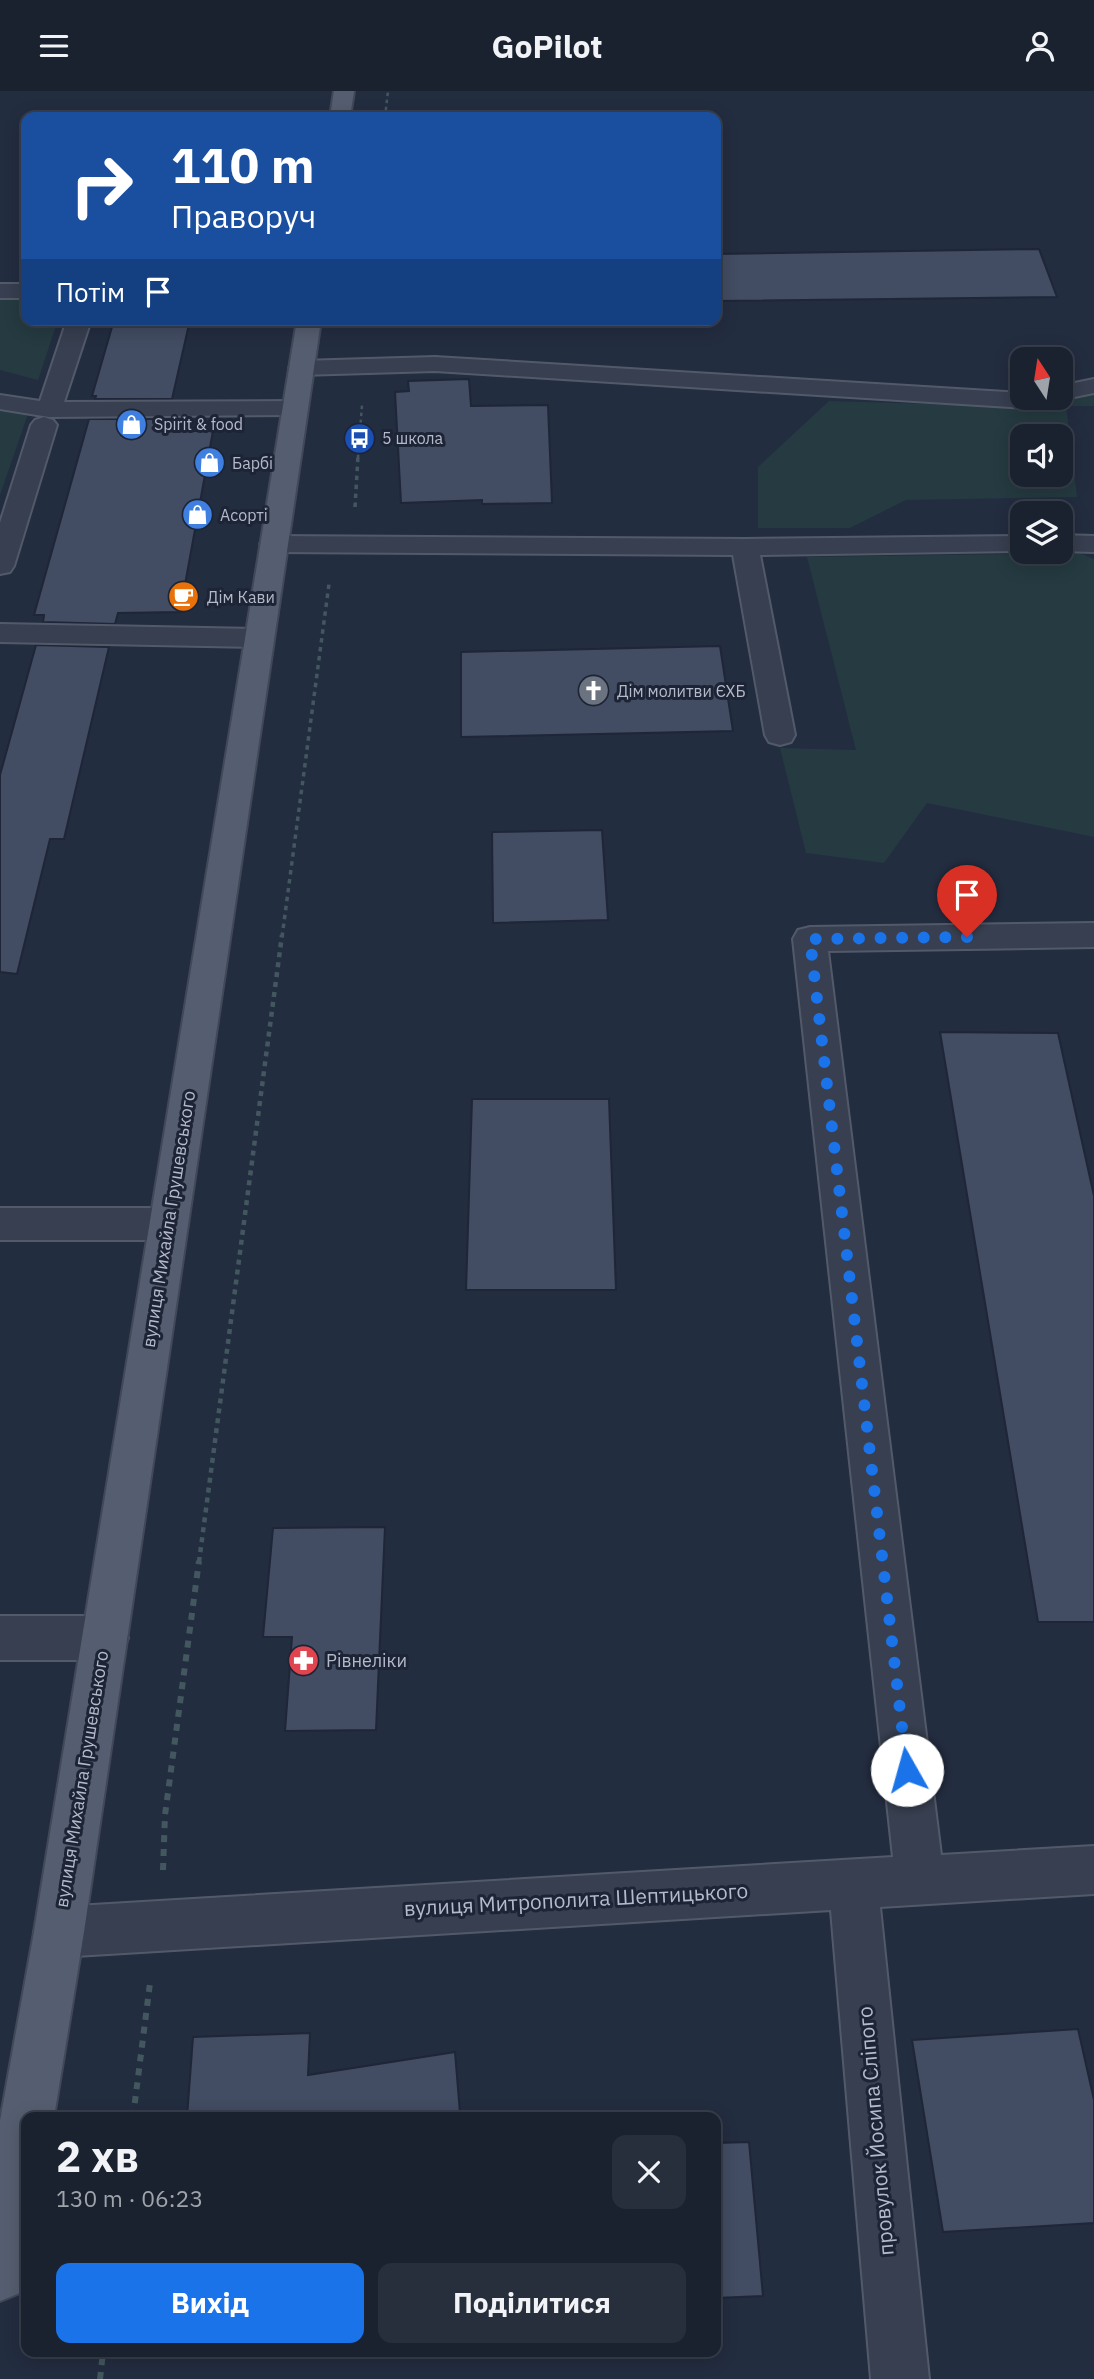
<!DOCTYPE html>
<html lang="uk">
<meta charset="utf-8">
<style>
:root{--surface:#1a2230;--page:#272f3c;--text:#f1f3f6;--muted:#9fa4ab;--line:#383f4c;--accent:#1a73e8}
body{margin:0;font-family:"IBM Plex Sans",sans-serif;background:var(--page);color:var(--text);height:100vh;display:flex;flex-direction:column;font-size:26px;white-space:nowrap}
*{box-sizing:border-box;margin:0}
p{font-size:23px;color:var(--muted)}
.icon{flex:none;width:38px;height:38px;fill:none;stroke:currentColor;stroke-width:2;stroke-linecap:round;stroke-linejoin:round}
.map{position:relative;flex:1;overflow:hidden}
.sheet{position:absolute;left:21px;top:2021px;width:700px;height:245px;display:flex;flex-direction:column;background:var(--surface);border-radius:14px;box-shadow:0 4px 18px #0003,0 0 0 2px var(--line)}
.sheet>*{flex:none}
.guide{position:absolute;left:21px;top:21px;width:700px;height:214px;border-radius:14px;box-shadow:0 4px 18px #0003,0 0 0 2px var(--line);background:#1a4fa0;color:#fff;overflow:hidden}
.needle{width:46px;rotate:348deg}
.fabs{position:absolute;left:1010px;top:256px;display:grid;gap:14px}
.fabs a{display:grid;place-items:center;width:63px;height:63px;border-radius:14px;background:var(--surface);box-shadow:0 4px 18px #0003,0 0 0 2px var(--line);font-size:35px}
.pin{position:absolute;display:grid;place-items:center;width:60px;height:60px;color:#fff;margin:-72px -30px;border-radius:50% 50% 50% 0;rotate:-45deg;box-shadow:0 0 7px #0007}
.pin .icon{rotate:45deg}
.me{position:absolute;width:77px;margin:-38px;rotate:353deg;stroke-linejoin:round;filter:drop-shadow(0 0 5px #0008)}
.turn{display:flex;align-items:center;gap:24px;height:147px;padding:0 35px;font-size:32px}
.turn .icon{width:91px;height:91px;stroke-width:2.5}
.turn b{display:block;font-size:49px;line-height:60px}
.then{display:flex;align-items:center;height:66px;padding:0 35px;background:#0003;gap:14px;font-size:26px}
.round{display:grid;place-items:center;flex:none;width:74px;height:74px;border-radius:14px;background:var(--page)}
.overview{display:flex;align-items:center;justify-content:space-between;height:119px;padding:0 35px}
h1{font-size:42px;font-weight:700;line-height:52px}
.primary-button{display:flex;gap:14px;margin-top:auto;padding:14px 35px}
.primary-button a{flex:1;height:80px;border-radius:14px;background:var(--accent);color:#fff;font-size:28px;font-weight:700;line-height:80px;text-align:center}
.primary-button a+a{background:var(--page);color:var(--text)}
header{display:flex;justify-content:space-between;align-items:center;height:91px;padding:0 35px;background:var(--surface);font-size:32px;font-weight:700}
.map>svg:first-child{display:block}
.green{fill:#253b41;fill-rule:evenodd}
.building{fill:#424c62;stroke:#1e2637;stroke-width:2}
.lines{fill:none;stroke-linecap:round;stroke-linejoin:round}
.minor-casing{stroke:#525a6a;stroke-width:4}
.major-casing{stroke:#414859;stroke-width:4}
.path-far3{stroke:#43585e;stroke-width:2.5;stroke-dasharray:3.5 3.5;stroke-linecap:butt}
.path-far2{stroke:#43585e;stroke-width:3.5;stroke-dasharray:4.5 4.5;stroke-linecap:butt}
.path-far1{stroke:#43585e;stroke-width:4.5;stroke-dasharray:5 5;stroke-linecap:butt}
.path{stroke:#43585e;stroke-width:6;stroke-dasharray:7 7;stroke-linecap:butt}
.minor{fill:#373f50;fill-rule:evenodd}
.major{fill:#555e70;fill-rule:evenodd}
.route{stroke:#1a73e8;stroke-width:12;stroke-dasharray:0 21.6}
.labels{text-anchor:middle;stroke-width:6;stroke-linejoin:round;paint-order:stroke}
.far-poi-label{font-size:16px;fill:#b4baca;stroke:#1c2435;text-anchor:start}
.street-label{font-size:18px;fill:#b4baca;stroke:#1c2435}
.poi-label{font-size:18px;fill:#b4baca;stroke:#1c2435;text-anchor:start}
.near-street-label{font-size:21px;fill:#b4baca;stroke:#1c2435}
</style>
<header><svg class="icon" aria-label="menu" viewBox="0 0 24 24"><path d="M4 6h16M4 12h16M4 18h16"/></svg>GoPilot<svg class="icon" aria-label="person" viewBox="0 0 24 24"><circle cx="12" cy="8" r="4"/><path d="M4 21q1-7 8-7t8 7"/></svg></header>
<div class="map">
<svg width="1094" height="2288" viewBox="0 0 1094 2288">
<rect width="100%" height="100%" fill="#232d40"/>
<!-- green -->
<g class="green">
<path d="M 0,203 L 26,203 L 26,229 L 58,229 L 38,289 L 0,279 Z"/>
<path d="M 1094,303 L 1094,315 L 1066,315 L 1077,406 L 906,409 L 850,437 L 758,437 L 758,376 L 829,310 L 1028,316 ZM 1022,345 L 1060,345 L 1060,383 L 1022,383 Z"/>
<path d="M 0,313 L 29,320 L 0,404 Z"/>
<path d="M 1079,462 L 1094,468 L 1094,746 L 927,712 L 884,772 L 806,762 L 780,657 L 856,659 L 807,466 Z"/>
</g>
<!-- building -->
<g class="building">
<path d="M 1039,158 L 1057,206 L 716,210 L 716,163 Z"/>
<path d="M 114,229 L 190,229 L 172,308 L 95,308 L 96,305 L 92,305 Z"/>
<path d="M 469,288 L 471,315 L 548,314 L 552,412 L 482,413 L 482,409 L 401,412 L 395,301 L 409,300 L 408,290 Z"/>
<path d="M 89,328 L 167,328 L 164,340 L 213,340 L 180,521 L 118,522 L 115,533 L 43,531 L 44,524 L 34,524 Z"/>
<path d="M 36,554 L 109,556 L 64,748 L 50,748 L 17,883 L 0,881 L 0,684 Z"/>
<path d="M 720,555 L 733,640 L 461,646 L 461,561 Z"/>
<path d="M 602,739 L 608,829 L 493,832 L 492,741 Z"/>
<path d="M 940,941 L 1058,942 L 1094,1105 L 1094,1531 L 1038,1531 Z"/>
<path d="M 472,1008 L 609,1008 L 616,1199 L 466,1199 Z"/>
<path d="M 385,1436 L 376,1639 L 285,1640 L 292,1546 L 263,1546 L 273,1437 Z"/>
<path d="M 1078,1938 L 1094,2009 L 1094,2132 L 943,2141 L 912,1949 Z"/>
<path d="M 310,1942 L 308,1984 L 455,1961 L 460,2022 L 430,2026 L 187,2026 L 193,1946 Z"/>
<path d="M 749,2051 L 763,2205 L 716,2207 L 716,2052 Z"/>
</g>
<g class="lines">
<defs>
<g id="minor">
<rect x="0" y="193" width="26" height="14"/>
<path d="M 67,229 L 91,229 L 64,311 L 295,310 L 304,312 L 307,317 L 304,322 L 295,324 L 49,326 L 0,318 L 0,304 L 40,310 Z"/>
<path d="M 435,266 L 1022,302 L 1022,306 L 1060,306 L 1060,295 L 1094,288 L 1094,302 L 1060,309 L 1052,307 L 1050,311 L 1025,317 L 435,280 L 301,284 L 292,282 L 289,277 L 292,272 L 301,270 Z"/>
<path d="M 44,326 L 53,329 L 57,334 L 14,475 L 10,481 L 0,483 L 0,432 L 31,334 L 35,329 Z"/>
<path d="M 1060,444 L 1094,445 L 1094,461 L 1060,460 Z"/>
<path d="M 274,445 L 745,448 L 1022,445 L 1022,460 L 1026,460 L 760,464 L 795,644 L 791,651 L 780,654 L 769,651 L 765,644 L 733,464 L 274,461 L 264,459 L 260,453 L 264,447 Z"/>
<path d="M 0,533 L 260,538 L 270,541 L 274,547 L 270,553 L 260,556 L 0,551 Z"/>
<path d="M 1094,832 L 1094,856 L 828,860 L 941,1764 L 1094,1755 L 1094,1803 L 880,1816 L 929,2288 L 871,2288 L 831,1819 L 59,1866 L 41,1859 L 34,1841 L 41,1823 L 59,1816 L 893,1766 L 793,848 L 798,839 L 810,836 Z"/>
<path d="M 0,1117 L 169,1117 L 183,1122 L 188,1133 L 183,1144 L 169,1149 L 0,1149 Z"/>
<path d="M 0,1525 L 105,1525 L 121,1531 L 128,1547 L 121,1563 L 105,1569 L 0,1569 Z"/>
</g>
<g id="major">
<path d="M 334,0 L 354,0 L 350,26 L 330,26 Z"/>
<path d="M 297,229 L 321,229 L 84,1841 L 54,2026 L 26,2026 L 26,2186 L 20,2202 L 0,2210 L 0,2030 L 34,1841 Z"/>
</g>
</defs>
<!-- minor casing -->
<use href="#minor" class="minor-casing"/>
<!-- major casing -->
<use href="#major" class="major-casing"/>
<!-- path-far3 -->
<g class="path-far3">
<path d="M 385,26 L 388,0"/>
<path d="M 358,367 L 362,314"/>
</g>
<!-- path-far2 -->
<g class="path-far2">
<path d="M 355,416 L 358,365"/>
<path d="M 282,846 L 329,493"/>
</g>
<!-- path-far1 -->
<path class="path-far1" d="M 199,1471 L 282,844"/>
<!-- path -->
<g class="path">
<path d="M 163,1779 L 165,1724 L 199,1470"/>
<path d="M 133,2026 L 150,1892"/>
<path d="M 100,2288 L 103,2261"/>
</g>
<!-- minor -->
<use href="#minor" class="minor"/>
<!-- major -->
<use href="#major" class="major"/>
</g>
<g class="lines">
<!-- route -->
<path class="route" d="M 907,1679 L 810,848 L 967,846"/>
</g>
<!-- icons -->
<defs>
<symbol id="shop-disc" viewBox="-11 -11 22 22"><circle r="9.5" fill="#3f7fe0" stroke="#1c2435"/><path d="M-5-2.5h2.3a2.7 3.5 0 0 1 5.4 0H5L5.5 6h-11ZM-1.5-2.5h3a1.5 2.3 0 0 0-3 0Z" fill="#fff"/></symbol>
<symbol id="bus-disc" viewBox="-11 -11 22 22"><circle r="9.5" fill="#1a4fb4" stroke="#1c2435"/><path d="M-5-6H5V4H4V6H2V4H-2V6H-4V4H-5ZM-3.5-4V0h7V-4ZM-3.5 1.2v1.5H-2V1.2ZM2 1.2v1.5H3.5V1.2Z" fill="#fff"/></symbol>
<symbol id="cafe-disc" viewBox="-11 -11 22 22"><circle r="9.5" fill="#e8710a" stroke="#1c2435"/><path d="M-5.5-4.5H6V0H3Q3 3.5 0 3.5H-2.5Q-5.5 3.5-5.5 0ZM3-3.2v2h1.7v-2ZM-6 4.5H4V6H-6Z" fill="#fff"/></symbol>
<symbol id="church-disc" viewBox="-11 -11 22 22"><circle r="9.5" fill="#6b7280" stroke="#1c2435"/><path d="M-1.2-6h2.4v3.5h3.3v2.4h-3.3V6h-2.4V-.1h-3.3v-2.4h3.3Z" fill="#fff"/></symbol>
<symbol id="pharmacy-disc" viewBox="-11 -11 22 22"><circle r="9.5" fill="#e0444e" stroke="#1c2435"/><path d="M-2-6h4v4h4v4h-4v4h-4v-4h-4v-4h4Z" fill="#fff"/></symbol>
</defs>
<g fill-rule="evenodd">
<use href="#shop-disc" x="114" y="316" width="35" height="35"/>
<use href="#bus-disc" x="342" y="330" width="35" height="35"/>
<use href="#shop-disc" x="192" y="354" width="35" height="35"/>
<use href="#shop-disc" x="180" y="406" width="35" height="35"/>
<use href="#cafe-disc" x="166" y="488" width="35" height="35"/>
<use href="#church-disc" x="576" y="582" width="35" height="35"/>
<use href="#pharmacy-disc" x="286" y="1552" width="35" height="35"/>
</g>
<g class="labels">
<!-- far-poi labels -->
<g class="far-poi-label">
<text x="154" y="339">Spirit &amp; food</text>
<text x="382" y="353">5 школа</text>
<text x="232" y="378">Барбі</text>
<text x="220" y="430">Асорті</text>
<text x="207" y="512">Дім Кави</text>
<text x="617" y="606">Дім молитви ЄХБ</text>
</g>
<!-- street labels -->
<g class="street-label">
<text transform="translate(169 1128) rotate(-81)" y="6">вулиця Михайла Грушевського</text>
<text transform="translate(82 1688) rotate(-81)" y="6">вулиця Михайла Грушевського</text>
</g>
<!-- poi labels -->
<g class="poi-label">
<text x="326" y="1576">Рівнеліки</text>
</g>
<!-- near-street labels -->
<g class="near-street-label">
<text transform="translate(576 1809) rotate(-3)" y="7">вулиця Митрополита Шептицького</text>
<text transform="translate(876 2040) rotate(-95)" y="7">провулок Йосипа Сліпого</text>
</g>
</g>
</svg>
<div class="fabs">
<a><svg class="needle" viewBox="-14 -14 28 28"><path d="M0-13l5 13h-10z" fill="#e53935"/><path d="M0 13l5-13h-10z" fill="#9fa4ab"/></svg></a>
<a><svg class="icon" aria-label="sound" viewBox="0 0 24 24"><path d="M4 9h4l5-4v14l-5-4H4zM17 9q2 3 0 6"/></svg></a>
<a><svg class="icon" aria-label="layers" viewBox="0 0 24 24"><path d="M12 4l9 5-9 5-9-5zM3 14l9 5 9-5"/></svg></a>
</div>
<div class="pin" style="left:967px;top:846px;background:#d93025"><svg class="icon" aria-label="arrive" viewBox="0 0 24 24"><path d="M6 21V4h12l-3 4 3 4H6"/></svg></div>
<svg class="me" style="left:907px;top:1679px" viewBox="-20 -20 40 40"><circle r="19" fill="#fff"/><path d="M0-13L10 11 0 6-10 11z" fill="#1a73e8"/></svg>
<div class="guide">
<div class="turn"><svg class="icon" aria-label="right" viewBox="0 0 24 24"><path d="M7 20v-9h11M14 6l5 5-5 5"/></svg><div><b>110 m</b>Праворуч</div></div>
<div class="then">Потім<svg class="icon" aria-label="arrive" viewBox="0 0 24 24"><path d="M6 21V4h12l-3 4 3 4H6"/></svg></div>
</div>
<section class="sheet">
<div class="overview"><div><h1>2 хв</h1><p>130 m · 06:23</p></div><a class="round"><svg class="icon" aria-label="close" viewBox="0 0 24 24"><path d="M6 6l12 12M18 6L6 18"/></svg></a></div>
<div class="primary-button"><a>Вихід</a><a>Поділитися</a></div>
</section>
</div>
